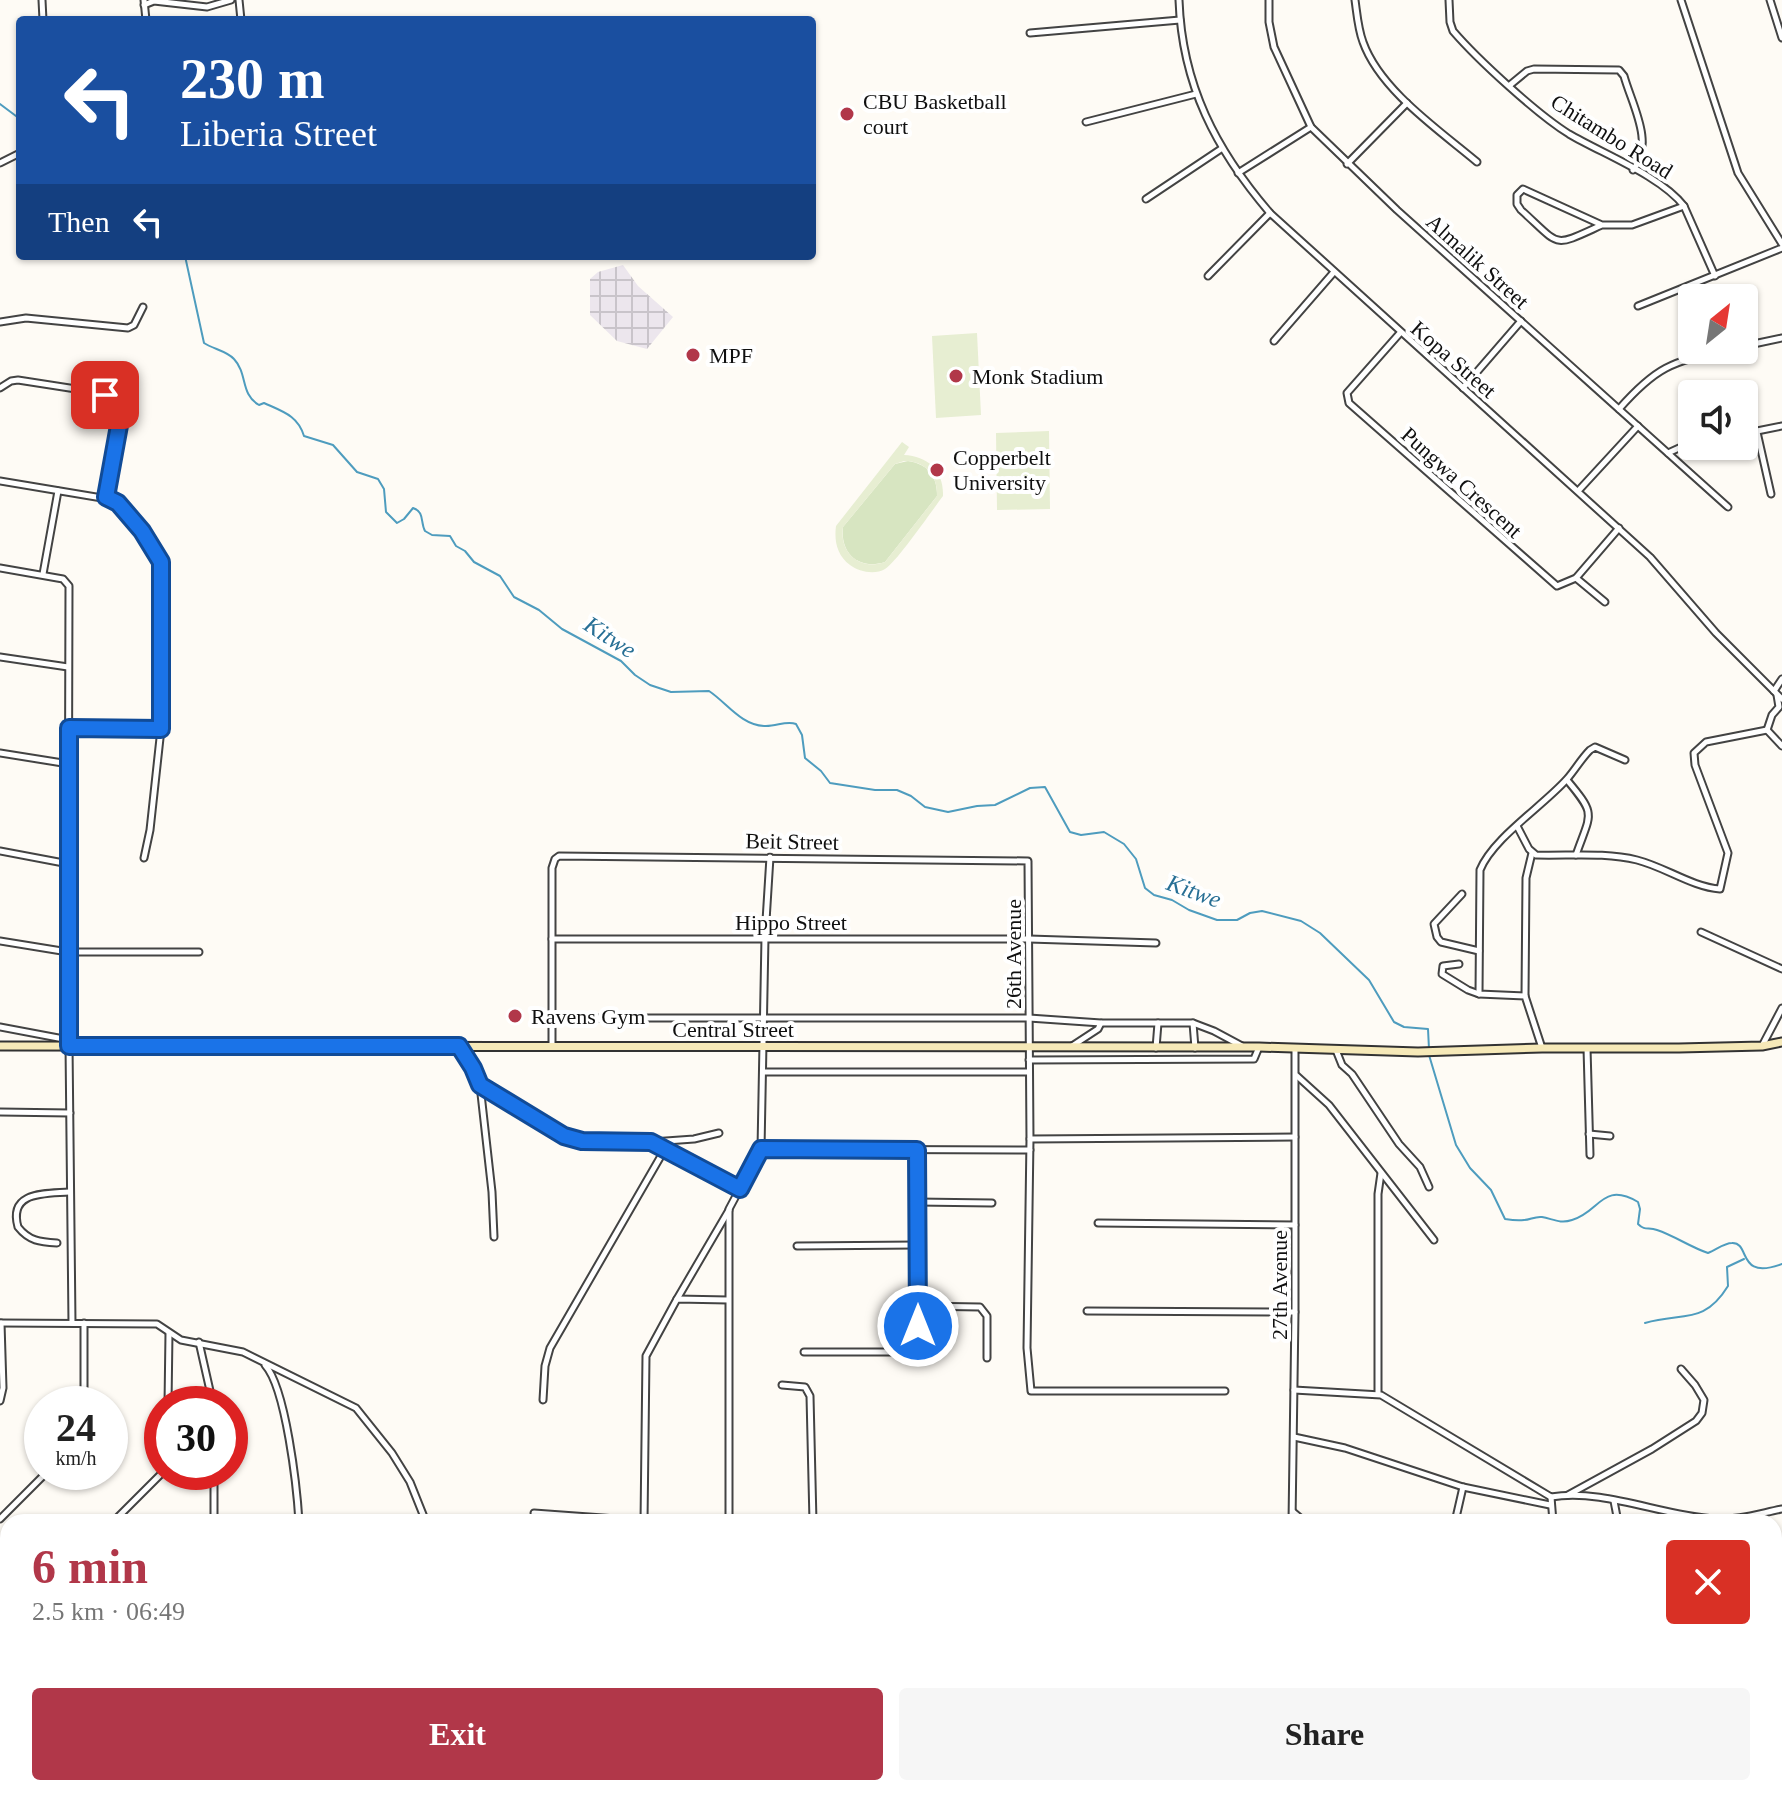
<!DOCTYPE html>
<meta charset="utf-8">
<style>
:root{--surface:#fff;--page:#f6f6f6;--text:#222;--muted:#767676;--accent:#b13749}
body{margin:0;font-family:"Times New Roman",serif;background:var(--page);color:var(--text);height:100vh;display:flex;flex-direction:column;font-size:30px;white-space:nowrap}
*{box-sizing:border-box;margin:0}
p{font-size:26px;color:var(--muted)}
.icon{flex:none;width:44px;height:44px;fill:none;stroke:currentColor;stroke-width:2;stroke-linecap:round;stroke-linejoin:round}
.map{position:relative;flex:1;overflow:hidden}
.panel{position:absolute;left:0px;top:1514px;width:1782px;height:282px;display:flex;flex-direction:column;background:var(--surface);border-radius:24px 24px 0 0;box-shadow:0 2px 6px #0004}
.panel>*{flex:none}
.hud{position:absolute;left:16px;top:16px;width:800px;height:244px;border-radius:8px;box-shadow:0 2px 6px #0004;background:#1a4fa0;color:#fff;overflow:hidden}
.needle{width:52px;rotate:30deg}
.controls{position:absolute;left:1678px;top:284px;display:grid;gap:16px}
.controls a{display:grid;place-items:center;width:80px;height:80px;border-radius:8px;background:var(--surface);box-shadow:0 2px 6px #0004;font-size:40px}
.speed{position:absolute;left:24px;top:1386px;display:flex;gap:16px;font-size:40px;font-weight:700;text-align:center}
.speed>*{display:grid;place-content:center;width:104px;height:104px;border-radius:50%;background:var(--surface);box-shadow:0 2px 6px #0004;line-height:1}
.speed small{font-size:20px;font-weight:400}
.speed .limit{border:12px solid #d22;background:#fff;color:#111}
.pin{position:absolute;display:grid;place-items:center;width:68px;height:68px;color:#fff;margin:-34px;border-radius:16px;box-shadow:0 4px 12px #0006}
.me{position:absolute;width:88px;margin:-44px;rotate:0deg;stroke-linejoin:round;filter:drop-shadow(0 0 6px #0008)}
.turn{display:flex;align-items:center;gap:28px;height:168px;padding:0 32px;font-size:36px}
.turn .icon{width:104px;height:104px;stroke-width:2.5}
.turn b{display:block;font-size:56px;line-height:68px}
.then{display:flex;align-items:center;height:76px;padding:0 32px;background:#0003;gap:16px;font-size:30px}
.round{display:grid;place-items:center;flex:none;width:84px;height:84px;border-radius:8px;background:var(--page)}
.headline{display:flex;align-items:center;justify-content:space-between;height:136px;padding:0 32px}
h1{font-size:48px;font-weight:800;line-height:60px;color:var(--accent)}
.action{display:flex;gap:16px;margin-top:auto;padding:16px 32px}
.action a{flex:1;height:92px;border-radius:8px;background:var(--accent);color:#fff;font-size:32px;font-weight:800;line-height:92px;text-align:center}
.action a+a{background:var(--page);color:var(--text)}
.map>svg:first-child{display:block}
.industrial{fill:url(#industrial-grid)}
.grass{fill:#d7e5c1}
.pitch{fill:#e7eed2;fill-rule:evenodd}
.lines{fill:none;stroke-linecap:round;stroke-linejoin:round}
.stream{stroke:#4e9cbe;stroke-width:2}
.street-casing{stroke:#434343;stroke-width:9}
.secondary-casing{stroke:#323232;stroke-width:11}
.street{stroke:#fff;stroke-width:5}
.secondary{stroke:#f6e9b8;stroke-width:7}
.route-casing{stroke:#114b97;stroke-width:20}
.route{stroke:#1a73e8;stroke-width:14}
.poi-dot{fill:#b13749;stroke:#fff;stroke-width:3}
.labels{text-anchor:middle;stroke-width:8;stroke-linejoin:round;paint-order:stroke}
.poi-label{font-size:22px;fill:#101010;stroke:#fff;text-anchor:start}
.street-label{font-size:22px;fill:#101010;stroke:#fff}
.water-label{font-size:24px;font-style:italic;fill:#276f95;stroke:#fff}
</style>
<div class="map">
<svg width="1782" height="1795" viewBox="0 0 1782 1795">
<defs>
<pattern id="industrial-grid" width="8" height="8" patternUnits="userSpaceOnUse" patternTransform="scale(2)"><rect width="8" height="8" fill="#ece6ed"/><path d="M0 4h8M4 0v8" fill="none" stroke="#c9c4ca"/></pattern>
</defs>
<rect width="100%" height="100%" fill="#fefbf5"/>
<!-- industrial -->
<path class="industrial" d="M 623,265 L 638,286 L 673,317 L 647,349 L 617,341 L 590,315 L 590,279 L 598,272 Z"/>
<!-- grass -->
<g class="grass">
<path d="M 908,461 C 928,464 937,476 937,496 L 885,562 C 859,570 840,554 843,527 L 895,464 Z"/>
<path d="M 1774,1635 L 1782,1635 L 1782,1769 L 1774,1773 L 1774,1687 L 1781,1678 L 1774,1653 Z"/>
<path d="M 1638,1788 L 1740,1788 L 1734,1790 L 1733,1795 L 1633,1795 Z"/>
</g>
<!-- pitch -->
<g class="pitch">
<path d="M 977,333 L 981,415 L 936,418 L 932,336 Z"/>
<path d="M 1049,431 L 1050,509 L 997,510 L 996,433 Z"/>
<path d="M 902,442 L 909,447 L 904,455 C 928,456 944,471 943,496 C 933,509 896,563 885,569 C 875,575 859,572 850,565 C 837,555 834,541 836,526 ZM 904,461 C 925,461 938,475 937,496 L 885,562 C 860,571 839,553 843,527 L 895,464 Z"/>
</g>
<g class="lines">
<!-- stream -->
<g class="stream">
<path d="M 0,104 L 20,119"/>
<path d="M 120,256 L 137,256"/>
<path d="M 185,256 L 204,343 C 213,349 227,351 234,359 C 248,374 240,394 259,405 L 264,403 C 284,412 298,416 304,436 L 333,445 L 357,472 L 378,479 L 384,489 L 386,512 L 397,523 L 404,519 L 413,508 C 425,512 420,522 425,531 L 432,535 L 450,536 L 456,546 L 465,551 L 474,562 L 500,576 L 514,597 L 539,610 L 562,629 L 621,661 L 635,675 L 650,685 L 671,692 L 709,691 C 727,703 741,725 764,726 C 776,727 786,720 796,724 L 802,735 L 805,758 L 821,771 L 830,783 L 875,790 L 897,790 L 911,796 L 925,807 L 948,812 L 977,806 L 995,805 L 1030,788 L 1045,787 L 1070,832 L 1081,835 L 1104,832 L 1124,844 L 1136,859 L 1145,888 L 1154,895 L 1172,900 L 1189,910 L 1217,920 L 1237,920 L 1250,913 L 1262,911 L 1301,921 L 1320,933 L 1369,980 L 1394,1022 L 1404,1027 L 1428,1029 L 1429,1049"/>
<path d="M 1429,1055 L 1456,1145 L 1470,1168 L 1491,1190 L 1505,1219 C 1511,1220 1518,1221 1524,1220 C 1530,1220 1535,1216 1542,1217 C 1553,1219 1560,1224 1572,1220 C 1600,1212 1602,1181 1638,1202 L 1640,1209 L 1638,1224 C 1645,1231 1648,1227 1657,1230 C 1675,1236 1690,1247 1708,1253 C 1716,1250 1724,1243 1732,1243 C 1751,1242 1736,1281 1782,1264"/>
<path d="M 1645,1323 C 1683,1312 1704,1325 1728,1286 L 1727,1267 L 1744,1259"/>
</g>
<defs>
<g id="street">
<path d="M 42,0 L 43,20"/>
<path d="M 144,0 L 146,20"/>
<path d="M 239,0 L 241,20"/>
<path d="M 1179,0 C 1182,85 1216,150 1270,213 L 1650,557 L 1716,633 L 1782,699"/>
<path d="M 1269,0 L 1269,22 L 1274,47 L 1311,127 L 1397,210 L 1728,507"/>
<path d="M 1355,0 C 1357,14 1358,29 1363,42 C 1380,90 1439,130 1477,162"/>
<path d="M 1449,0 L 1450,22 L 1453,31 C 1478,60 1537,114 1569,134 C 1603,154 1661,176 1684,206 L 1715,276"/>
<path d="M 1681,0 L 1738,173 L 1782,244"/>
<path d="M 1770,0 L 1782,38"/>
<path d="M 144,5 L 154,1 L 207,7 L 231,0"/>
<path d="M 1030,33 L 1180,20"/>
<path d="M 1510,85 L 1527,71 L 1534,69 L 1619,70 L 1624,76 C 1632,105 1655,143 1633,170"/>
<path d="M 1086,122 L 1196,94"/>
<path d="M 0,163 L 20,153"/>
<path d="M 1347,164 L 1407,103"/>
<path d="M 1238,173 L 1311,127"/>
<path d="M 1146,199 L 1221,149"/>
<path d="M 1602,225 C 1551,248 1562,247 1521,210 L 1517,204 L 1517,195 L 1523,189 L 1602,225 L 1632,225 L 1684,206"/>
<path d="M 1208,276 L 1270,213"/>
<path d="M 1638,306 L 1782,248"/>
<path d="M 0,322 L 26,318 L 128,328 L 134,325 L 143,307"/>
<path d="M 1400,333 L 1347,393 L 1349,403 L 1557,586 L 1576,578 L 1619,528"/>
<path d="M 1274,341 L 1334,272"/>
<path d="M 1744,346 L 1782,338"/>
<path d="M 0,388 L 11,381 L 18,380 L 76,389 L 105,395 L 112,402 L 120,420 L 106,497"/>
<path d="M 1463,388 L 1521,321"/>
<path d="M 1619,409 C 1656,367 1671,362 1725,350"/>
<path d="M 1744,431 L 1752,430 L 1757,432 L 1771,494"/>
<path d="M 1757,431 L 1782,426"/>
<path d="M 1668,453 L 1692,442"/>
<path d="M 0,481 L 114,500 L 142,531 L 161,562 L 161,729 L 150,830 L 144,858"/>
<path d="M 1579,490 L 1638,426"/>
<path d="M 0,568 L 63,579 L 69,586 L 68,952 L 72,1323"/>
<path d="M 43,574 L 58,491"/>
<path d="M 1576,578 L 1605,602"/>
<path d="M 0,657 L 68,667"/>
<path d="M 1774,691 L 1782,679"/>
<path d="M 69,728 L 161,729"/>
<path d="M 1767,730 L 1772,715 L 1779,707 L 1777,695"/>
<path d="M 1767,730 L 1782,746"/>
<path d="M 0,753 L 69,764"/>
<path d="M 1567,780 C 1597,816 1591,812 1576,855"/>
<path d="M 1517,826 L 1529,849 L 1536,855 C 1569,856 1605,852 1637,860 C 1665,867 1692,887 1720,889 L 1728,853 L 1695,765 L 1694,753 L 1706,742 L 1767,730"/>
<path d="M 0,851 L 69,864"/>
<path d="M 1462,894 L 1434,924 L 1437,937 L 1441,942 L 1479,951"/>
<path d="M 1701,932 L 1782,969"/>
<path d="M 552,939 L 1029,939 L 1156,943"/>
<path d="M 0,941 L 68,952 L 199,952"/>
<path d="M 1459,964 L 1443,966 L 1442,974 L 1468,990 L 1479,994"/>
<path d="M 1525,996 L 1526,878 L 1532,853"/>
<path d="M 552,1018 L 1029,1018 L 1101,1023 L 1098,1029 L 1072,1046"/>
<path d="M 1102,1023 L 1193,1023 L 1214,1031 L 1242,1046"/>
<path d="M 1193,1023 L 1195,1048"/>
<path d="M 0,1027 L 69,1040"/>
<path d="M 552,1046 L 552,868 L 555,859 L 559,856 L 1028,861 L 1030,1139 L 1027,1348 L 1031,1391 L 1225,1391"/>
<path d="M 1762,1046 L 1782,1008"/>
<path d="M 459,1047 L 473,1068 L 480,1085 L 492,1192 L 494,1237"/>
<path d="M 1156,1048 L 1158,1023"/>
<path d="M 1542,1048 L 1525,996 L 1479,994 L 1480,870 C 1493,838 1543,806 1567,779 C 1575,770 1581,759 1590,750 L 1595,747 L 1625,760"/>
<path d="M 1587,1048 L 1590,1155"/>
<path d="M 1336,1050 L 1342,1065 L 1352,1074 L 1399,1144 L 1420,1167 L 1429,1187"/>
<path d="M 1029,1060 L 1254,1059 L 1259,1047"/>
<path d="M 765,1072 L 1029,1072"/>
<path d="M 1297,1076 L 1329,1105 L 1434,1240"/>
<path d="M 480,1085 L 564,1136 L 582,1141 L 651,1142 L 740,1189"/>
<path d="M 0,1112 L 70,1113"/>
<path d="M 1589,1134 L 1610,1136"/>
<path d="M 1030,1139 L 1295,1137"/>
<path d="M 652,1142 L 694,1139 L 719,1133"/>
<path d="M 761,1149 L 1030,1150"/>
<path d="M 917,1202 L 992,1203"/>
<path d="M 1098,1223 L 1295,1225"/>
<path d="M 57,1243 C 40,1242 29,1241 18,1227 C 8,1191 45,1194 69,1192"/>
<path d="M 797,1246 L 917,1245"/>
<path d="M 677,1299 L 729,1210"/>
<path d="M 918,1306 L 980,1307 L 987,1316 L 987,1358"/>
<path d="M 1087,1311 L 1295,1312"/>
<path d="M 0,1323 L 157,1324 L 181,1340 L 243,1352 L 356,1408 L 392,1453 L 410,1482 L 426,1522"/>
<path d="M 84,1323 L 84,1404"/>
<path d="M 199,1342 L 213,1404"/>
<path d="M 804,1352 L 912,1352 L 915,1350 L 918,1306 L 917,1150"/>
<path d="M 265,1365 C 286,1388 297,1488 299,1522"/>
<path d="M 782,1385 L 805,1387 L 810,1396 L 813,1522"/>
<path d="M 1294,1390 L 1381,1395 L 1551,1497 C 1603,1488 1662,1516 1715,1519 C 1736,1521 1761,1513 1782,1509"/>
<path d="M 1378,1394 L 1378,1194 L 1381,1173"/>
<path d="M 543,1400 L 545,1366 L 550,1348 L 665,1149"/>
<path d="M 0,1401 L 3,1388 L 1,1323"/>
<path d="M 168,1404 L 169,1333"/>
<path d="M 1294,1437 L 1345,1448 L 1463,1487 L 1550,1505"/>
<path d="M 214,1472 L 214,1522"/>
<path d="M 1568,1495 L 1652,1449 L 1696,1421 L 1702,1413 L 1704,1400 L 1695,1385 L 1681,1369"/>
<path d="M 1551,1497 L 1553,1522"/>
<path d="M 1614,1501 L 1618,1522"/>
<path d="M 1293,1512 L 1305,1522"/>
<path d="M 534,1513 L 644,1521"/>
<path d="M 0,1519 L 47,1472"/>
<path d="M 113,1522 L 163,1472"/>
<path d="M 644,1522 L 646,1356 L 677,1299 L 728,1300"/>
<path d="M 729,1522 L 729,1209 L 761,1149 L 765,937 L 770,857"/>
<path d="M 1292,1522 L 1295,1312 L 1295,1048"/>
<path d="M 1455,1522 L 1463,1487"/>
<path d="M 1774,1575 L 1782,1572"/>
<path d="M 0,1634 L 8,1626"/>
<path d="M 324,1788 L 324,1795"/>
<path d="M 452,1788 L 452,1795"/>
<path d="M 604,1795 L 612,1788"/>
</g>
<path id="secondary" d="M 0,1046 L 1259,1047 L 1418,1052 L 1542,1048 L 1679,1048 L 1762,1046 L 1782,1042"/>
</defs>
<!-- street casing -->
<use href="#street" class="street-casing"/>
<!-- secondary casing -->
<use href="#secondary" class="secondary-casing"/>
<!-- street -->
<use href="#street" class="street"/>
<!-- secondary -->
<use href="#secondary" class="secondary"/>
</g>
<g class="lines">
<defs>
<path id="route" d="M 105,395 L 112,402 L 120,420 L 106,497 L 118,503 L 142,531 L 161,562 L 161,729 L 69,728 L 69,1046 L 459,1046 L 473,1068 L 480,1085 L 564,1136 L 582,1141 L 651,1142 L 740,1189 L 761,1149 L 917,1150 L 918,1326"/>
</defs>
<!-- route casing -->
<use href="#route" class="route-casing"/>
<!-- route -->
<use href="#route" class="route"/>
</g>
<!-- markers -->
<g class="poi-dot">
<circle cx="847" cy="114" r="8"/>
<circle cx="693" cy="355" r="8"/>
<circle cx="956" cy="376" r="8"/>
<circle cx="937" cy="470" r="8"/>
<circle cx="515" cy="1016" r="8"/>
</g>
<g class="labels">
<!-- poi labels -->
<g class="poi-label">
<text x="863" y="109">CBU Basketball<tspan x="863" dy="25">court</tspan></text>
<text x="709" y="363">MPF</text>
<text x="972" y="384">Monk Stadium</text>
<text x="953" y="465">Copperbelt<tspan x="953" dy="25">University</tspan></text>
<text x="531" y="1024">Ravens Gym</text>
</g>
<!-- street labels -->
<g class="street-label">
<text transform="translate(1612 136) rotate(32)" y="8">Chitambo Road</text>
<text transform="translate(1478 261) rotate(42)" y="8">Almalik Street</text>
<text transform="translate(1454 359) rotate(41)" y="8">Kopa Street</text>
<text transform="translate(1462 482) rotate(42)" y="8">Pungwa Crescent</text>
<text transform="translate(792 841) rotate(1)" y="8">Beit Street</text>
<text x="791" y="930">Hippo Street</text>
<text transform="translate(1013 954) rotate(-90)" y="8">26th Avenue</text>
<text x="733" y="1037">Central Street</text>
<text transform="translate(1279 1285) rotate(-90)" y="8">27th Avenue</text>
</g>
<!-- water labels -->
<g class="water-label">
<text transform="translate(610 637) rotate(33)" y="8">Kitwe</text>
<text transform="translate(1194 891) rotate(20)" y="8">Kitwe</text>
</g>
</g>
</svg>
<div class="controls">
<a><svg class="needle" viewBox="-14 -14 28 28"><path d="M0-13l5 13h-10z" fill="#e53935"/><path d="M0 13l5-13h-10z" fill="#767676"/></svg></a>
<a><svg class="icon" aria-label="sound" viewBox="0 0 24 24"><path d="M4 9h4l5-4v14l-5-4H4zM17 9q2 3 0 6"/></svg></a>
</div>
<div class="speed"><div>24<small>km/h</small></div><div class="limit">30</div></div>
<div class="pin" style="left:105px;top:395px;background:#d93025"><svg class="icon" aria-label="arrive" viewBox="0 0 24 24"><path d="M6 21V4h12l-3 4 3 4H6"/></svg></div>
<svg class="me" style="left:918px;top:1326px" viewBox="-20 -20 40 40"><circle r="17" fill="#1a73e8" stroke="#fff" stroke-width="3"/><path d="M0-11L8 9 0 5-8 9z" fill="#fff"/></svg>
<div class="hud">
<div class="turn"><svg class="icon" aria-label="left" viewBox="0 0 24 24"><path d="M17 20v-9H6M10 6l-5 5 5 5"/></svg><div><b>230 m</b>Liberia Street</div></div>
<div class="then">Then<svg class="icon" aria-label="left" viewBox="0 0 24 24"><path d="M17 20v-9H6M10 6l-5 5 5 5"/></svg></div>
</div>
<section class="panel">
<div class="headline"><div><h1>6 min</h1><p>2.5 km · 06:49</p></div><a class="round" style="background:#d93025;color:#fff"><svg class="icon" aria-label="close" viewBox="0 0 24 24"><path d="M6 6l12 12M18 6L6 18"/></svg></a></div>
<div class="action"><a>Exit</a><a>Share</a></div>
</section>
</div>
